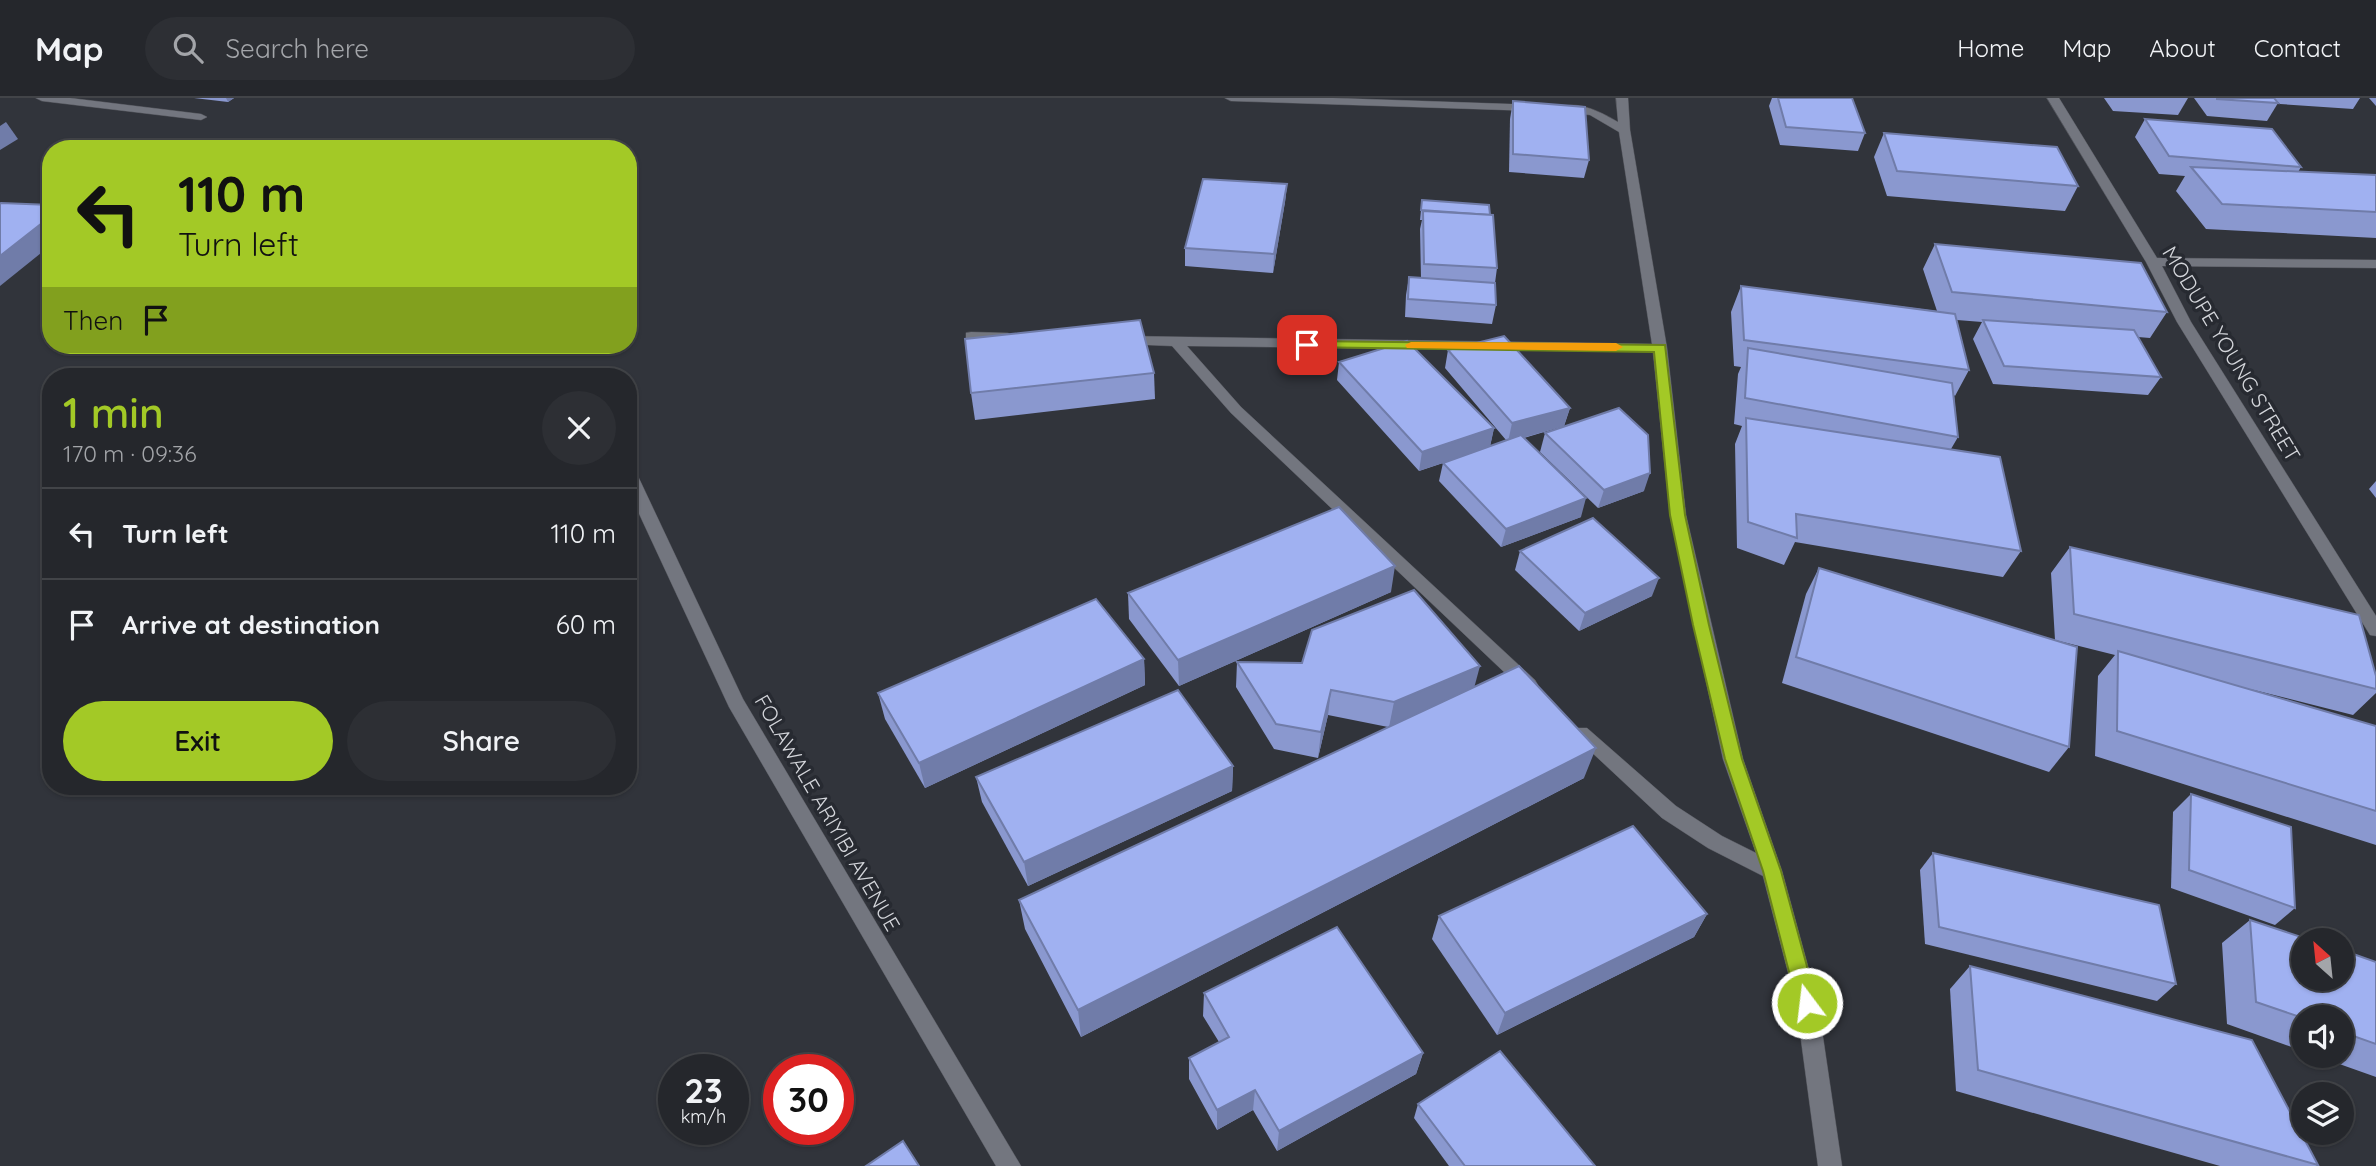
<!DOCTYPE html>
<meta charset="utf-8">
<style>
:root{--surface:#25272c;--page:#2d2f34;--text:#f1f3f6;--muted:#a3a5a9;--line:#424448;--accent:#a3c926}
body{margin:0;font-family:Quicksand,sans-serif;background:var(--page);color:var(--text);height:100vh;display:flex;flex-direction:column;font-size:26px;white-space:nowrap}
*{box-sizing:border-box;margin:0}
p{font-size:23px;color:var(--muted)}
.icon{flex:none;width:38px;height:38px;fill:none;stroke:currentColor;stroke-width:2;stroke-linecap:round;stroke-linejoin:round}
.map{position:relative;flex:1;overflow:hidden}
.sheet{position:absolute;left:42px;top:270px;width:595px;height:427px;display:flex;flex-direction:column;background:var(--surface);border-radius:28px;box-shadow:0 2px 5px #0004,0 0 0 2px var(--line)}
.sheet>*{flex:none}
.top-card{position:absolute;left:42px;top:42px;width:595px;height:214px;border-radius:28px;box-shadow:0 2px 5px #0004,0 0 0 2px var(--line);background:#a3c926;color:#111;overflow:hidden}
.needle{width:46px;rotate:333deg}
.controls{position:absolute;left:2291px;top:830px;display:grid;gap:14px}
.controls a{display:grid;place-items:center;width:63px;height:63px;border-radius:50%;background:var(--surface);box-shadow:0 2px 5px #0004,0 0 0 2px var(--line);font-size:35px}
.speed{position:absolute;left:658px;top:956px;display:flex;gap:14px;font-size:35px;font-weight:700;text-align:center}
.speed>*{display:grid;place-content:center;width:91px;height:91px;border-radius:50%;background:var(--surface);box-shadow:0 2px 5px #0004,0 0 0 2px var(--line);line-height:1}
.speed small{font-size:18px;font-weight:400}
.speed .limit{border:10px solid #d22;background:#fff;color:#111}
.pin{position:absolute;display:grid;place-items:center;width:60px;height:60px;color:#fff;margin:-30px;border-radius:14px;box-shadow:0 4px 10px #0006}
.me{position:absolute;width:77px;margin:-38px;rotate:345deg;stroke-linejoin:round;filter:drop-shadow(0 0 5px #0008)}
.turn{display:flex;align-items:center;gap:24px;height:147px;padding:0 21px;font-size:32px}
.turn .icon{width:91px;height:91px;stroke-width:2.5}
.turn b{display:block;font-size:49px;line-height:60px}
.then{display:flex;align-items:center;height:66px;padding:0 21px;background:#0003;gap:14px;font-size:26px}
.round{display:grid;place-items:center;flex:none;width:74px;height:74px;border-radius:37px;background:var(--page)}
.head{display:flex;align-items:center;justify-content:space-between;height:119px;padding:0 21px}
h1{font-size:42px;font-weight:600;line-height:52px;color:var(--accent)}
.button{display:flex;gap:14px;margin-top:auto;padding:14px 21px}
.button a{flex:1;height:80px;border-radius:42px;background:var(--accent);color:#111;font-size:28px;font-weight:600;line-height:80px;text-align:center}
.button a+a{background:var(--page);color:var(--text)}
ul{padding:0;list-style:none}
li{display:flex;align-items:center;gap:21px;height:91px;padding:0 21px;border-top:2px solid var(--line)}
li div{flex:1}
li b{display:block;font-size:26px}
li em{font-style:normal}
header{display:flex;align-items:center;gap:42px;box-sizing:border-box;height:98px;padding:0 35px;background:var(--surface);border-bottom:2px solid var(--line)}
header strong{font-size:33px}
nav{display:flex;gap:38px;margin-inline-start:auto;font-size:24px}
.search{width:490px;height:63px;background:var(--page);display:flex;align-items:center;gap:18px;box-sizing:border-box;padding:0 24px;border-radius:38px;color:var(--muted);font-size:26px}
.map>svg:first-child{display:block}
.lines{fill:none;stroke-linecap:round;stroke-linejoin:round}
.minor-casing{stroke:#51535a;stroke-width:1}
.minor{fill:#73767f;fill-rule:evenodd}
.wall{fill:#8a98cf}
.shaded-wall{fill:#707ca9}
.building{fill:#a0b1f1;stroke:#707ca9;stroke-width:2}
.route{fill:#a3c926;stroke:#6a8319;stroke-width:2}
.slow{fill:#f59e0b}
.labels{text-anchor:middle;stroke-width:7;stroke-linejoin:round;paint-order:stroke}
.street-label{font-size:21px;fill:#d4d6db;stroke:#272a31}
</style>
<header>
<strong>Map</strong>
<div class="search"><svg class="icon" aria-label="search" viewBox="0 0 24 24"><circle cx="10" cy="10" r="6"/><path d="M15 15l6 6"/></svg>Search here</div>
<nav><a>Home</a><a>Map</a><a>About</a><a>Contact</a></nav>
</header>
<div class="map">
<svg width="2376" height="1068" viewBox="0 0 2376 1068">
<rect width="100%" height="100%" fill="#31343b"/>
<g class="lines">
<defs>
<g id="minor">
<path d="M 36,0 L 70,0 L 201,16 L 207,19 L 201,22 L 42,3 Z"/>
<path d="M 1225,0 L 1333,0 L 1537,7 L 1543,10 L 1537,13 L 1231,3 Z"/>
<path d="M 1616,0 L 1628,0 L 1630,32 L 1667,250 L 1686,417 L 1743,661 L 1782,773 L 1818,905 L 1842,1068 L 1818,1068 L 1796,905 L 1763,778 L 1708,750 L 1662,720 L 1571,635 L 1573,630 L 1587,630 L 1676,708 L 1722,738 L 1756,755 L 1723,661 L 1670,417 L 1653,254 L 1187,248 L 1241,309 L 1535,582 L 1538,587 L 1535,592 L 1523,592 L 1231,315 L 1172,248 L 1124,246 L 1117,242 L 1124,238 L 1652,246 L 1619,34 L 1590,17 L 1565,14 L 1559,11 C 1575,0 1603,15 1618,24 Z"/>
<path d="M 2047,0 L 2059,0 L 2157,160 L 2376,162 L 2376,170 L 2162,168 L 2191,224 L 2376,518 L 2376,538 L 2370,537 L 2177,224 L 2146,164 Z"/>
<path d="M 971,234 L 1008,235 L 1015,239 L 1008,243 L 966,241 L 966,235 Z"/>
<path d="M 628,369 L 636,374 L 743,601 L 1021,1068 L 996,1068 L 729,609 L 628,392 Z"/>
</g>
</defs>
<!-- minor casing -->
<use href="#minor" class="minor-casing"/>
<!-- minor -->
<use href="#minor" class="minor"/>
</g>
<!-- wall -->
<g class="wall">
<path d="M 194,0 L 234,0 L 228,4 Z"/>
<path d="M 1772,0 L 1852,0 L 1865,35 L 1858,53 L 1780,47 L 1769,8 Z"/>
<path d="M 2104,0 L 2188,0 L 2178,17 L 2113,13 Z"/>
<path d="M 2194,0 L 2274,0 L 2278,5 L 2267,23 L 2207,18 Z"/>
<path d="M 2274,0 L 2360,0 L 2353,11 L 2280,6 Z"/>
<path d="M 2369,0 L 2376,0 L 2376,8 Z"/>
<path d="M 1513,3 L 1589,62 L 1584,80 L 1509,74 L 1510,21 Z"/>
<path d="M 2145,21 L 2301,69 L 2298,74 L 2376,77 L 2376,140 L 2206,131 L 2176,93 L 2185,78 L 2159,76 L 2135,39 Z"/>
<path d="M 1884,35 L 2078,88 L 2065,113 L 1887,98 L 1874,59 Z"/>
<path d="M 1287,86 L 1285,104 L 1273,175 L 1185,168 L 1185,150 Z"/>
<path d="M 1422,102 L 1490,117 L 1497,170 L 1495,185 L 1496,207 L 1492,226 L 1405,219 L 1406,197 L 1409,179 L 1421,180 L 1420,131 L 1422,122 L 1420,122 Z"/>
<path d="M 1935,146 L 2167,214 L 2150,240 L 2138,239 L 2161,279 L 2148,297 L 1993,286 L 1973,241 L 1982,224 L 1957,222 L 1969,272 L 1955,298 L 1954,297 L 1958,339 L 1951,351 L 2021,453 L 2003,479 L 1795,444 L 1784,467 L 1737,450 L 1735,346 L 1742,328 L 1734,326 L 1738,276 L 1741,269 L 1734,268 L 1731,214 L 1741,188 L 1937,213 L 1923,171 Z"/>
<path d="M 1448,252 L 1570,310 L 1564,328 L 1524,340 L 1581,419 L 1501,449 L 1439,383 L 1443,365 L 1419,373 L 1337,282 L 1339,264 L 1494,330 L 1490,348 L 1506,342 L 1445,270 Z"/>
<path d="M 1154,275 L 1155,301 L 975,322 L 971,295 Z"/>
<path d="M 1545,335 L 1644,393 L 1598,410 L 1540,354 Z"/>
<path d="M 2376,383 L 2376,400 L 2369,391 Z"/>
<path d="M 2070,449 L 2376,578 L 2376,595 L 2353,617 L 2250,591 L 2376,628 L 2376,747 L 2095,658 L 2098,578 L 2115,557 L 2055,542 L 2051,475 Z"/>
<path d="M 1520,453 L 1652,498 L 1579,533 L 1515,472 Z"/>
<path d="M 1819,470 L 2069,649 L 2049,674 L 1782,585 L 1806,496 Z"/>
<path d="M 1391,494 L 1179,588 L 1129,521 L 1128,495 Z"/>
<path d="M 1144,561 L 1145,587 L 925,690 L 885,621 L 878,595 Z"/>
<path d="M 1237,564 L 1474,589 L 1584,680 L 1081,939 L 1025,831 L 1019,802 L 1388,629 L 1328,617 L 1318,660 L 1274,651 L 1236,589 Z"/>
<path d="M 1233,668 L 1232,693 L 1028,788 L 982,704 L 976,679 Z"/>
<path d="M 2191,696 L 2295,810 L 2275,827 L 2171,790 L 2173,714 Z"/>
<path d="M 1933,755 L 2176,886 L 2157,903 L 1925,846 L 1920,772 Z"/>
<path d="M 1707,816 L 1694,839 L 1497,937 L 1432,841 L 1439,818 Z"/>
<path d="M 2250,822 L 2376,864 L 2376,979 L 2314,957 L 2342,957 L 2342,919 L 2303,919 L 2303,953 L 2227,926 L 2222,845 Z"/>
<path d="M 1970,868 L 2318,1067 L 2316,1068 L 2220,1068 L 1956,993 L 1950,891 Z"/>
<path d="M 1204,895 L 1423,955 L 1416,976 L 1277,1053 L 1253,1012 L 1217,1032 L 1189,981 L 1189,960 L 1219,944 L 1203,918 Z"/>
<path d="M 1418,1006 L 1595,1068 L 1449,1068 L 1414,1020 Z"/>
</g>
<!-- shaded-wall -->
<g class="shaded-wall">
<path d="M 226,0 L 234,0 L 228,4 Z"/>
<path d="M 6,24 L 18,41 L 0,52 L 0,28 Z"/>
<path d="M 1287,86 L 1285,104 L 1273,175 L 1274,156 Z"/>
<path d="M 51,118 L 51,147 L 0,188 L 0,158 Z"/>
<path d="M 1570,310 L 1564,328 L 1508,344 L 1512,325 Z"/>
<path d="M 1494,330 L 1490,349 L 1419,373 L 1422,354 Z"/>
<path d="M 1650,375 L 1644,393 L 1598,410 L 1604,392 Z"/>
<path d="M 1586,400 L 1581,419 L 1501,449 L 1506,431 Z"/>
<path d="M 1395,468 L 1391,494 L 1179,588 L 1178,562 Z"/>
<path d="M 1659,480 L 1652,498 L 1579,533 L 1585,515 Z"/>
<path d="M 1144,561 L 1145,587 L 925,690 L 919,665 Z"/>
<path d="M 1480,568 L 1473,594 L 1389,629 L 1394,604 Z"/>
<path d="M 1331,592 L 1328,617 L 1318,660 L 1321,634 Z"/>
<path d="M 1596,650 L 1584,680 L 1081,939 L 1078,912 Z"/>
<path d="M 1233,668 L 1232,693 L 1028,788 L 1024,764 Z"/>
<path d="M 1707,816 L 1694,839 L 1497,937 L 1505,915 Z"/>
<path d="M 1423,955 L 1416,976 L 1277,1053 L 1279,1033 Z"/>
<path d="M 1255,992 L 1253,1012 L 1217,1032 L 1217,1012 Z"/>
</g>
<!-- building -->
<g class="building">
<path d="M 1778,0 L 1852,0 L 1865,35 L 1786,29 Z"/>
<path d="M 2217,0 L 2274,0 L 2278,5 L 2217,1 Z"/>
<path d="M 1513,3 L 1585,9 L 1589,62 L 1513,56 Z"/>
<path d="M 2145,21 L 2272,31 L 2301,69 L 2169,58 Z"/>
<path d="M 1884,35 L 2057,49 L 2078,88 L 1897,73 Z"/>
<path d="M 2191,69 L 2376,77 L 2376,114 L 2222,106 Z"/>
<path d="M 1203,81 L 1287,86 L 1274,156 L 1185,150 Z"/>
<path d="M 1422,102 L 1489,107 L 1490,117 L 1421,112 Z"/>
<path d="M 1,105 L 51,107 L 51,118 L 0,158 L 0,106 Z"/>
<path d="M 1423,113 L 1493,117 L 1497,170 L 1424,166 Z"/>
<path d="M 1935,146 L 2141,165 L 2167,214 L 1952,194 Z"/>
<path d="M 1409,179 L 1495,185 L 1496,207 L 1408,201 Z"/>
<path d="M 1741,188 L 1955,216 L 1969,272 L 1744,242 Z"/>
<path d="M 1140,222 L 1154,275 L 971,295 L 965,241 Z"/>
<path d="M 1983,222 L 2134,232 L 2161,279 L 2004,268 Z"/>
<path d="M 1504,238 L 1570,310 L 1512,325 L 1448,252 Z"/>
<path d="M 1407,243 L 1494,330 L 1422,354 L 1339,264 Z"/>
<path d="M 1748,250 L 1952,285 L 1958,339 L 1745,300 Z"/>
<path d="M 1619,310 L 1648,337 L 1650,375 L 1604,392 L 1545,335 Z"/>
<path d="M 1746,320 L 2000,359 L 2021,453 L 1796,416 L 1797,440 L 1748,424 Z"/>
<path d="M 1521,337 L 1586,400 L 1506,431 L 1443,365 Z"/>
<path d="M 1339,409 L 1395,468 L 1178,562 L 1128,495 Z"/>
<path d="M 1593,420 L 1659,480 L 1585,515 L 1520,453 Z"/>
<path d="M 2070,449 L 2359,517 L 2376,578 L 2376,591 L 2074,516 Z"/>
<path d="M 1819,470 L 2077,549 L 2069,649 L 1796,559 Z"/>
<path d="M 1414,492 L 1480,568 L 1394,604 L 1331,592 L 1321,634 L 1276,626 L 1237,564 L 1302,565 L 1312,532 Z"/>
<path d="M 1096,501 L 1144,561 L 919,665 L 878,595 Z"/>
<path d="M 2118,553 L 2376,628 L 2376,713 L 2117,633 Z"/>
<path d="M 1519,568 L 1596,650 L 1078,912 L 1019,802 Z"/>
<path d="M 1178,592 L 1233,668 L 1024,764 L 976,679 Z"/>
<path d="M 2191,696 L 2291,729 L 2295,810 L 2189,772 Z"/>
<path d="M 1633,728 L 1707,816 L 1505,915 L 1439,818 Z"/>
<path d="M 1933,755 L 2159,807 L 2176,886 L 1939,829 Z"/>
<path d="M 2250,822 L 2310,842 L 2303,842 L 2303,880 L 2342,880 L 2342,852 L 2376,864 L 2376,946 L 2342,934 L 2342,919 L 2303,919 L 2303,920 L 2256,904 Z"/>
<path d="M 1337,829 L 1423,955 L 1279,1033 L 1255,992 L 1217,1012 L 1189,960 L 1229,939 L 1204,895 Z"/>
<path d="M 1970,868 L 2252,942 L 2318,1067 L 1978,972 Z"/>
<path d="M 1500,953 L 1595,1068 L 1465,1068 L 1418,1006 Z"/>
<path d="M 903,1043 L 919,1068 L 866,1068 Z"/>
</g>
<!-- route -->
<path class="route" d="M 1307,243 L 1665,247 L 1685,417 L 1709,527 L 1742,661 L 1781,773 L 1817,905 L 1814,912 L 1807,914 L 1800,912 L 1797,905 L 1763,773 L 1725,661 L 1693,527 L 1670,417 L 1654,254 L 1303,249 L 1303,244 Z"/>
<!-- slow -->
<path class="slow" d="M 1411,244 L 1616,245 L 1623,249 L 1616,253 L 1407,250 L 1405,247 Z"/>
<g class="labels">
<!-- street labels -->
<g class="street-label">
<text transform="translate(2231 256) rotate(59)" y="7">MODUPE YOUNG STREET</text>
<text transform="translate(827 715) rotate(60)" y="7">FOLAWALE ARIYIBI AVENUE</text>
</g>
</g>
</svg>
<div class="controls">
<a><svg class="needle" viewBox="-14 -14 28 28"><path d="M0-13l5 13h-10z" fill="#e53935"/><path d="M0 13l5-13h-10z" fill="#a3a5a9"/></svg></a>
<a><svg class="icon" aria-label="sound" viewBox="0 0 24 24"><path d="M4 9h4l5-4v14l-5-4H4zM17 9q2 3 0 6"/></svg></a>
<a><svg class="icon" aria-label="layers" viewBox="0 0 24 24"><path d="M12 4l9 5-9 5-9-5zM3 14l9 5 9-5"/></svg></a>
</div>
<div class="speed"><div>23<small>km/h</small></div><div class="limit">30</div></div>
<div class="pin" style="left:1307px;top:247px;background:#d93025"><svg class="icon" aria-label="arrive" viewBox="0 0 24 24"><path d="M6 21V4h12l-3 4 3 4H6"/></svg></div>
<svg class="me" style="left:1807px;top:905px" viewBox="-20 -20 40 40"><circle r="17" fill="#a3c926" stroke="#fff" stroke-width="3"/><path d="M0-11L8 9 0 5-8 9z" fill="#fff"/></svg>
<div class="top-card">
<div class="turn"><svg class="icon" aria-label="left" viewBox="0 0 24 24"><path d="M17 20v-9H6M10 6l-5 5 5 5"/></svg><div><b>110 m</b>Turn left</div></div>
<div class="then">Then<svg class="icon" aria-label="arrive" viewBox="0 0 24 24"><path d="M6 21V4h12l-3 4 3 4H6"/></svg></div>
</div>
<section class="sheet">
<div class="head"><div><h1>1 min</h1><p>170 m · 09:36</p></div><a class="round"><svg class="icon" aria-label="close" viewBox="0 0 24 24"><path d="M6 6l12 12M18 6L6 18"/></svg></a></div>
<ul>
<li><svg class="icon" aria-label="left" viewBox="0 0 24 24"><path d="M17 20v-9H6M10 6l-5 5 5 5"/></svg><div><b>Turn left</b></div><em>110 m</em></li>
<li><svg class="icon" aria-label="arrive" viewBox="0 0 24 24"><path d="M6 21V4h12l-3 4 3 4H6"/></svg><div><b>Arrive at destination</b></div><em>60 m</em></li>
</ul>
<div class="button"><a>Exit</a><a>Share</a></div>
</section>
</div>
